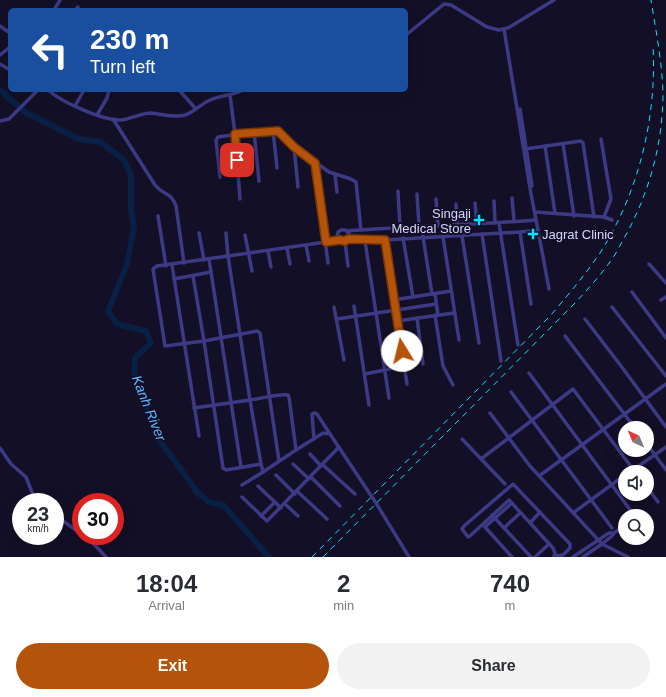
<!DOCTYPE html>
<style>
:root{--surface:#fff;--page:#f2f2f3;--text:#2b2b33;--muted:#7c7c81;--accent:#b45309}
body{margin:0;font-family:Arial,sans-serif;background:var(--page);color:var(--text);height:100vh;display:flex;flex-direction:column;font-size:15px;white-space:nowrap}
*{box-sizing:border-box;margin:0}
p{font-size:13px;color:var(--muted)}
.icon{flex:none;width:22px;height:22px;fill:none;stroke:currentColor;stroke-width:2;stroke-linecap:round;stroke-linejoin:round}
.map{position:relative;height:557px;overflow:hidden}
.panel{display:flex;flex-direction:column;background:var(--surface);flex:1}
.panel>*{flex:none}
.hud{position:absolute;left:8px;top:8px;width:400px;height:84px;border-radius:6px;box-shadow:0 4px 16px #0002;background:#1a4fa0;color:#fff;overflow:hidden}
.needle{width:26px;rotate:316deg}
.tools{position:absolute;left:618px;top:421px;display:grid;gap:8px}
.tools a{display:grid;place-items:center;width:36px;height:36px;border-radius:50%;background:var(--surface);box-shadow:0 4px 16px #0002;font-size:20px}
.speed{position:absolute;left:12px;top:493px;display:flex;gap:8px;font-size:20px;font-weight:700;text-align:center}
.speed>*{display:grid;place-content:center;width:52px;height:52px;border-radius:50%;background:var(--surface);box-shadow:0 4px 16px #0002;line-height:1}
.speed small{font-size:10px;font-weight:400}
.speed .limit{border:6px solid #d22;background:#fff;color:#111}
.pin{position:absolute;display:grid;place-items:center;width:34px;height:34px;color:#fff;margin:-17px;border-radius:8px;box-shadow:0 2px 6px #0006}
.me{position:absolute;width:44px;margin:-22px;rotate:351deg;stroke-linejoin:round;filter:drop-shadow(0 0 3px #0008)}
.turn{display:flex;align-items:center;gap:14px;height:84px;padding:0 16px;font-size:18px}
.turn .icon{width:52px;height:52px;stroke-width:2.5}
.turn b{display:block;font-size:28px;line-height:34px}
.eta{display:flex;justify-content:space-evenly;align-items:center;height:68px;text-align:center}
.eta b{font-size:24px;font-weight:700;line-height:28px}
.button{display:flex;gap:8px;margin-top:auto;padding:8px 16px}
.button a{flex:1;height:46px;border-radius:24px;background:var(--accent);color:#fff;font-size:16px;font-weight:700;line-height:46px;text-align:center}
.button a+a{background:var(--page);color:var(--text)}
.map>svg:first-child{display:block}
.lines{fill:none;stroke-linecap:round;stroke-linejoin:round}
.river{stroke:#0a1f44;stroke-width:6}
.minor{stroke:#3d3a85;stroke-width:3.5}
.rail{stroke:#00e5ff;stroke-width:1;stroke-dasharray:6 5;stroke-linecap:butt}
.route-casing{stroke:#753606;stroke-width:10}
.route{stroke:#b45309;stroke-width:7}
.poi-dot{fill:#00e5ff;stroke:#130f26;stroke-width:1.5}
.labels{text-anchor:middle;stroke-width:4;stroke-linejoin:round;paint-order:stroke}
.poi-label{font-size:13px;fill:#d9d4ff;stroke:#130f26;text-anchor:end}
.water-label{font-size:14px;font-style:italic;fill:#62b6ff;stroke:#130f26}
</style>
<div class="map">
<svg width="666" height="557" viewBox="0 0 666 557">
<rect width="100%" height="100%" fill="#130f26"/>
<g class="lines">
<!-- river -->
<path class="river" d="M 0,90 L 25,112 L 79,139 L 100,142 L 124,160 L 131,175 L 131,209 L 134,228 L 127,264 L 108,311 L 117,324 L 146,331 L 151,343 L 135,358 L 134,375 L 158,438 L 197,492 L 209,502 L 223,505 L 269,557"/>
<!-- minor -->
<g class="minor">
<path d="M 54,10 L 60,0"/>
<path d="M 75,10 L 78,7"/>
<path d="M 0,26 L 10,33"/>
<path d="M 406,35 L 444,4 L 451,5 L 487,27 L 499,30 L 508,28 L 554,0"/>
<path d="M 0,55 L 10,47"/>
<path d="M 0,64 L 10,70"/>
<path d="M 48,90 C 61,102 104,121 121,120 C 131,119 141,113 151,113 C 162,114 174,118 185,115 C 194,112 200,105 208,101 C 219,95 232,96 243,90"/>
<path d="M 179,90 L 196,109"/>
<path d="M 230,95 L 235,134 L 240,199"/>
<path d="M 75,106 L 84,90"/>
<path d="M 520,109 L 532,186"/>
<path d="M 97,115 L 107,98 L 109,90"/>
<path d="M 113,119 L 155,185 C 164,196 170,191 176,206 L 184,263"/>
<path d="M 0,121 L 9,119 L 38,90"/>
<path d="M 273,130 L 277,168"/>
<path d="M 254,132 L 259,181"/>
<path d="M 601,139 L 611,199 L 604,217"/>
<path d="M 563,144 L 574,216"/>
<path d="M 545,146 L 555,213"/>
<path d="M 294,147 L 298,187"/>
<path d="M 525,149 L 581,141 L 583,143 L 594,217"/>
<path d="M 315,163 L 328,263"/>
<path d="M 335,175 L 337,192"/>
<path d="M 220,177 L 216,140 L 218,137 L 254,132 L 278,131 L 294,147 L 329,172 L 351,179 L 356,182 L 361,230"/>
<path d="M 398,191 L 400,227"/>
<path d="M 417,194 L 419,226"/>
<path d="M 512,198 L 514,221"/>
<path d="M 436,199 L 438,226"/>
<path d="M 494,201 L 495,223"/>
<path d="M 475,203 L 477,224"/>
<path d="M 456,204 L 457,225"/>
<path d="M 535,212 L 604,217 L 612,220"/>
<path d="M 158,216 L 166,266"/>
<path d="M 499,223 L 518,345"/>
<path d="M 422,226 L 423,237 L 432,294"/>
<path d="M 538,230 L 549,289"/>
<path d="M 347,231 C 410,226 473,225 536,220"/>
<path d="M 520,232 L 531,304"/>
<path d="M 199,233 L 204,260"/>
<path d="M 482,234 L 501,361"/>
<path d="M 245,235 L 252,271"/>
<path d="M 462,236 L 479,343"/>
<path d="M 443,237 L 459,340"/>
<path d="M 403,238 L 413,297"/>
<path d="M 348,239 L 385,240 L 520,232 L 538,230 L 531,194 L 504,29"/>
<path d="M 385,240 L 407,384"/>
<path d="M 345,241 L 340,240 L 337,237 L 338,232 L 341,230 L 345,230 L 349,233 L 349,238 L 345,241 L 348,266"/>
<path d="M 365,241 L 389,398"/>
<path d="M 306,245 L 309,261"/>
<path d="M 287,248 L 290,264"/>
<path d="M 268,251 L 271,267"/>
<path d="M 209,259 L 241,467"/>
<path d="M 649,264 L 666,283"/>
<path d="M 172,265 L 199,436"/>
<path d="M 193,276 L 204,341 L 165,346 L 153,269 L 157,266 L 228,256 L 226,233"/>
<path d="M 174,279 L 211,272"/>
<path d="M 632,292 L 666,338"/>
<path d="M 435,294 L 438,315"/>
<path d="M 393,300 L 451,291"/>
<path d="M 661,300 L 666,297"/>
<path d="M 354,306 L 369,405"/>
<path d="M 334,307 L 344,360"/>
<path d="M 612,307 L 666,376"/>
<path d="M 435,315 L 443,366 L 453,385"/>
<path d="M 417,318 L 423,364"/>
<path d="M 337,319 L 436,304"/>
<path d="M 585,319 L 621,366 L 666,427"/>
<path d="M 397,321 L 454,313"/>
<path d="M 565,336 L 635,428"/>
<path d="M 529,373 L 634,515"/>
<path d="M 365,374 L 404,366"/>
<path d="M 511,392 L 612,528"/>
<path d="M 194,408 L 250,400 L 261,464"/>
<path d="M 490,413 L 530,466 L 602,544 L 628,557"/>
<path d="M 314,439 L 312,414 L 314,413 L 317,414 L 330,434"/>
<path d="M 462,439 L 505,484"/>
<path d="M 647,444 L 666,470"/>
<path d="M 0,448 L 11,464 L 26,477 L 33,495 L 38,502"/>
<path d="M 296,450 L 323,433 L 330,434 L 376,503 L 409,557"/>
<path d="M 310,454 L 321,466"/>
<path d="M 481,459 L 573,389 L 635,472"/>
<path d="M 279,461 L 260,333 L 257,331 L 204,341 L 223,468 L 226,470 L 261,464 L 263,472 L 296,450 L 289,397 L 288,395 C 281,393 259,399 250,400 C 243,352 235,304 228,256 L 340,240"/>
<path d="M 293,464 L 309,479"/>
<path d="M 323,465 L 355,494"/>
<path d="M 630,472 L 666,447"/>
<path d="M 276,475 L 295,494"/>
<path d="M 539,476 L 666,384"/>
<path d="M 311,477 L 340,506"/>
<path d="M 242,485 L 263,472"/>
<path d="M 258,486 L 281,508"/>
<path d="M 647,487 L 658,502"/>
<path d="M 297,491 L 327,519"/>
<path d="M 242,497 L 267,521 L 339,447"/>
<path d="M 285,504 L 298,516"/>
<path d="M 573,513 L 625,475"/>
<path d="M 492,515 L 531,557"/>
<path d="M 261,516 L 275,502"/>
<path d="M 55,518 L 62,520 L 81,534"/>
<path d="M 530,523 L 540,512"/>
<path d="M 485,527 L 512,557"/>
<path d="M 485,527 L 512,503"/>
<path d="M 504,528 L 520,513"/>
<path d="M 84,536 L 91,541 L 106,557"/>
<path d="M 535,557 L 549,544"/>
<path d="M 554,557 L 555,553 L 553,548 L 509,500 L 470,536 L 468,537 L 462,529 L 464,526 L 513,484 L 570,544 L 570,548 L 563,555 L 554,556"/>
<path d="M 573,557 L 609,533 L 614,533"/>
<path d="M 583,557 L 602,544 L 612,536 L 614,533 L 625,525"/>
</g>
<!-- rail -->
<g class="rail">
<path d="M 312,557 L 551,315 C 568,295 585,275 600,253 C 639,192 657,117 653,45"/>
<path d="M 323,557 L 575,303 C 588,289 601,275 612,259 C 618,251 622,241 627,233 C 650,190 663,142 663,93 C 662,62 656,31 651,0"/>
</g>
</g>
<g class="lines">
<defs>
<path id="route" d="M 237,160 L 235,134 L 278,131 L 294,147 L 315,163 L 326,242 L 340,240 L 345,241 L 348,239 L 385,240 L 402,351"/>
</defs>
<!-- route casing -->
<use href="#route" class="route-casing"/>
<!-- route -->
<use href="#route" class="route"/>
</g>
<!-- markers -->
<g class="poi-dot">
<path d="M477 214h4v4h4v4h-4v4h-4v-4h-4v-4h4z"/>
<path d="M531 228h4v4h4v4h-4v4h-4v-4h-4v-4h4z"/>
</g>
<g class="labels">
<!-- poi labels -->
<g class="poi-label">
<text x="471" y="218">Singaji<tspan x="471" dy="15">Medical Store</tspan></text>
<text x="542" y="239" text-anchor="start">Jagrat Clinic</text>
</g>
<!-- water labels -->
<g class="water-label">
<text transform="translate(149 408) rotate(68)" y="5">Kanh River</text>
</g>
</g>
</svg>
<div class="tools">
<a><svg class="needle" viewBox="-14 -14 28 28"><path d="M0-13l5 13h-10z" fill="#e53935"/><path d="M0 13l5-13h-10z" fill="#7c7c81"/></svg></a>
<a><svg class="icon" aria-label="sound" viewBox="0 0 24 24"><path d="M4 9h4l5-4v14l-5-4H4zM17 9q2 3 0 6"/></svg></a>
<a><svg class="icon" aria-label="search" viewBox="0 0 24 24"><circle cx="10" cy="10" r="6"/><path d="M15 15l6 6"/></svg></a>
</div>
<div class="speed"><div>23<small>km/h</small></div><div class="limit">30</div></div>
<div class="pin" style="left:237px;top:160px;background:#d93025"><svg class="icon" aria-label="arrive" viewBox="0 0 24 24"><path d="M6 21V4h12l-3 4 3 4H6"/></svg></div>
<svg class="me" style="left:402px;top:351px" viewBox="-20 -20 40 40"><circle r="19" fill="#fff"/><path d="M0-13L10 11 0 6-10 11z" fill="#b45309"/></svg>
<div class="hud">
<div class="turn"><svg class="icon" aria-label="left" viewBox="0 0 24 24"><path d="M17 20v-9H6M10 6l-5 5 5 5"/></svg><div><b>230 m</b>Turn left</div></div>
</div>
</div>
<section class="panel">
<div class="eta">
<div><b>18:04</b><p>Arrival</p></div>
<div><b>2</b><p>min</p></div>
<div><b>740</b><p>m</p></div>
</div>
<div class="button"><a>Exit</a><a>Share</a></div>
</section>
